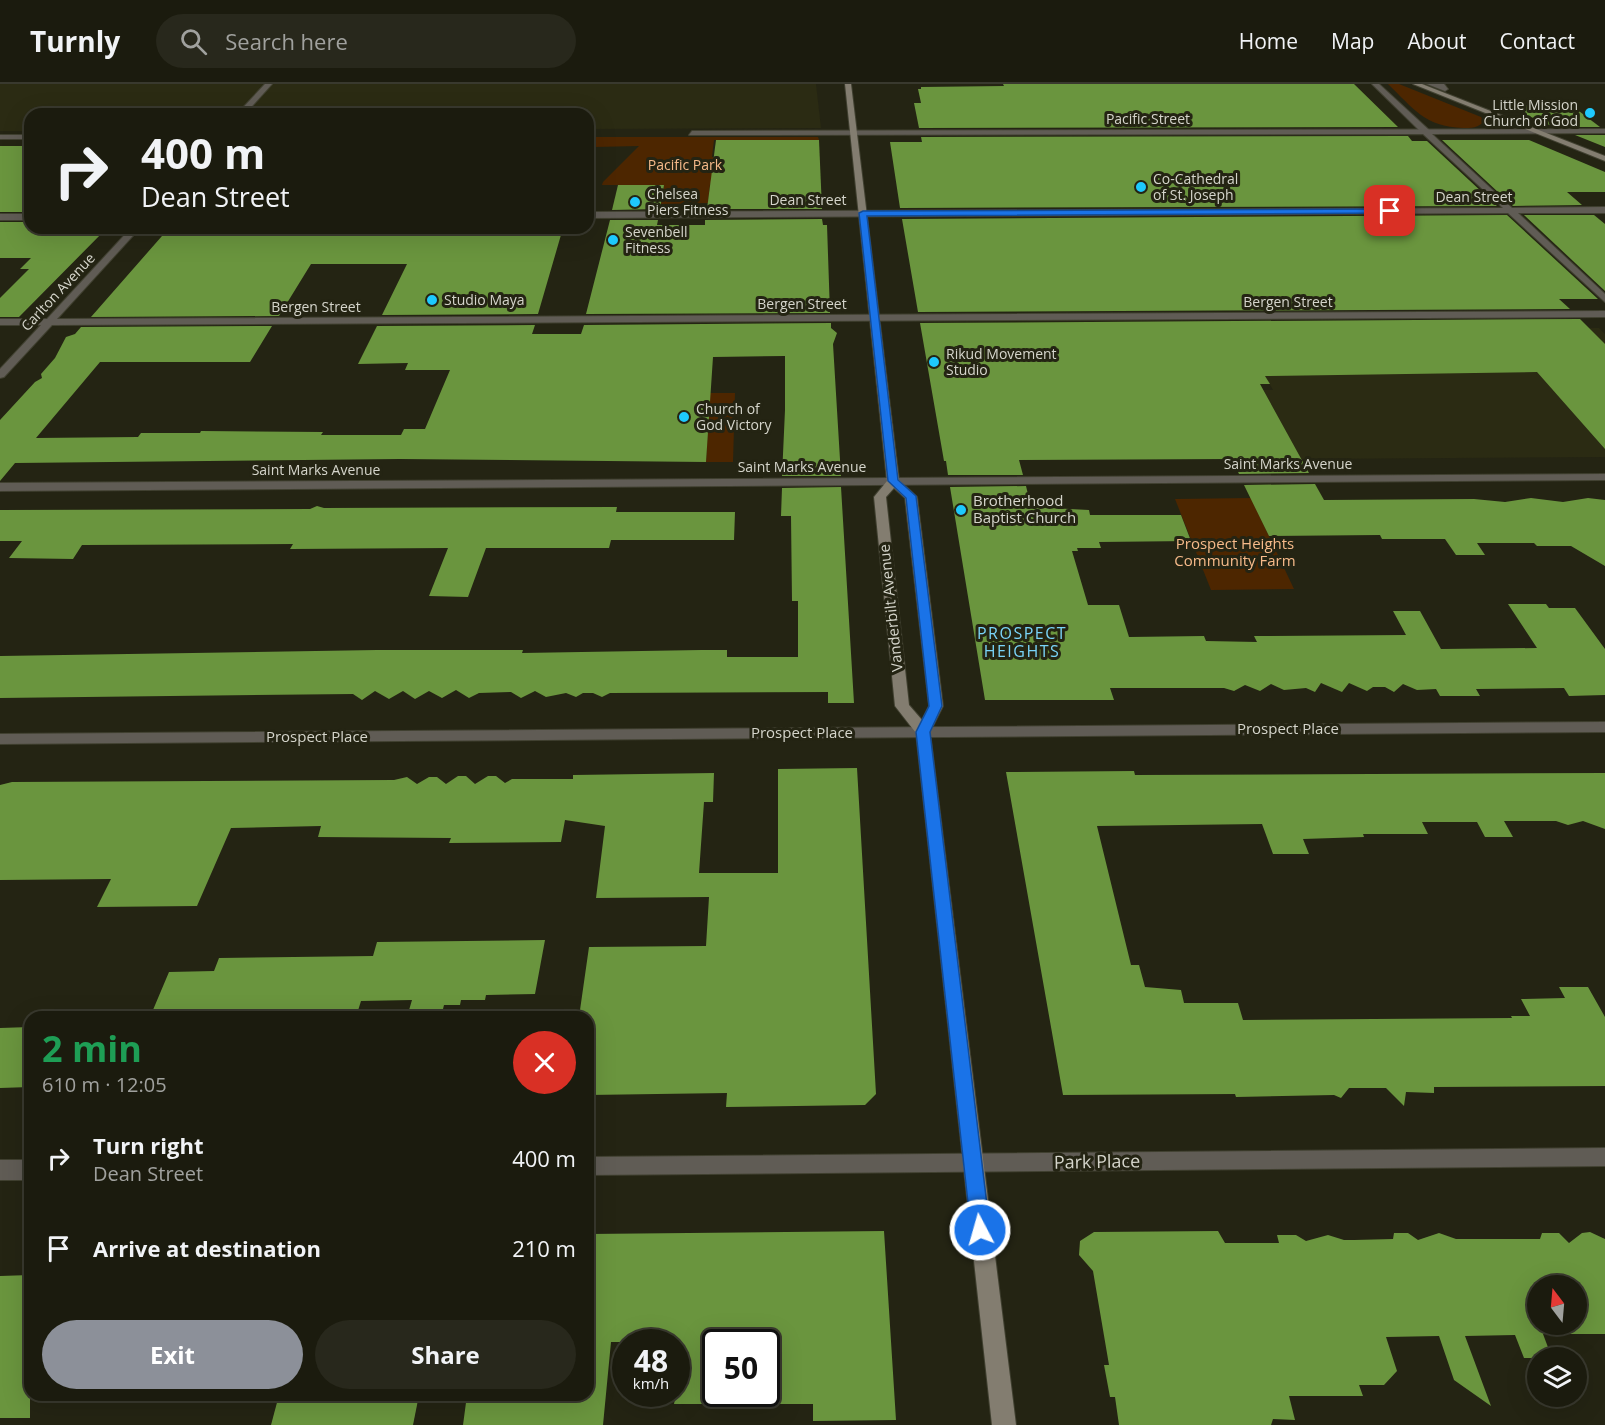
<!DOCTYPE html>
<meta charset="utf-8">
<style>
:root{--surface:#1b1b0e;--page:#28281c;--text:#f1f3f6;--muted:#a0a19e;--line:#39392e;--accent:#8c9099}
body{margin:0;font-family:"Open Sans",sans-serif;background:var(--page);color:var(--text);height:100vh;display:flex;flex-direction:column;font-size:22px;white-space:nowrap}
*{box-sizing:border-box;margin:0}
p{font-size:20px;color:var(--muted)}
.icon{flex:none;width:33px;height:33px;fill:none;stroke:currentColor;stroke-width:2;stroke-linecap:round;stroke-linejoin:round}
.map{position:relative;flex:1;overflow:hidden}
.panel{position:absolute;left:24px;top:927px;width:570px;height:390px;display:flex;flex-direction:column;background:var(--surface);border-radius:18px;box-shadow:0 6px 24px #0002,0 0 0 2px var(--line)}
.panel>*{flex:none}
.banner{position:absolute;left:24px;top:24px;width:570px;height:126px;border-radius:18px;box-shadow:0 6px 24px #0002,0 0 0 2px var(--line);background:#1b1b0e;color:var(--text);overflow:hidden}
.needle{width:39px;rotate:344deg}
.fabs{position:absolute;left:1527px;top:1191px;display:grid;gap:12px}
.fabs a{display:grid;place-items:center;width:60px;height:60px;border-radius:50%;background:var(--surface);box-shadow:0 6px 24px #0002,0 0 0 2px var(--line);font-size:30px}
.speed{position:absolute;left:612px;top:1245px;display:flex;gap:12px;font-size:30px;font-weight:700;text-align:center}
.speed>*{display:grid;place-content:center;width:78px;height:78px;border-radius:50%;background:var(--surface);box-shadow:0 6px 24px #0002,0 0 0 2px var(--line);line-height:1}
.speed small{font-size:15px;font-weight:400}
.speed .limit{border:3px solid #111;border-radius:9px;background:#fff;color:#111}
.pin{position:absolute;display:grid;place-items:center;width:51px;height:51px;color:#fff;margin:-26px;border-radius:12px;box-shadow:0 3px 9px #0006}
.me{position:absolute;width:66px;margin:-33px;rotate:354deg;stroke-linejoin:round;filter:drop-shadow(0 0 4px #0008)}
.turn{display:flex;align-items:center;gap:21px;height:126px;padding:0 18px;font-size:27px}
.turn .icon{width:78px;height:78px;stroke-width:2.5}
.turn b{display:block;font-size:42px;line-height:51px}
.round{display:grid;place-items:center;flex:none;width:63px;height:63px;border-radius:32px;background:var(--page)}
.summary{display:flex;align-items:center;justify-content:space-between;height:102px;padding:0 18px}
h1{font-size:36px;font-weight:700;line-height:45px;color:#1e9e55}
.action{display:flex;gap:12px;margin-top:auto;padding:12px 18px}
.action a{flex:1;height:69px;border-radius:36px;background:var(--accent);color:#fff;font-size:24px;font-weight:700;line-height:69px;text-align:center}
.action a+a{background:var(--page);color:var(--text)}
ul{padding:0;list-style:none}
li{display:flex;align-items:center;gap:18px;height:90px;padding:0 18px}
li div{flex:1}
li b{display:block;font-size:22px}
li em{font-style:normal}
header{display:flex;align-items:center;gap:36px;box-sizing:border-box;height:84px;padding:0 30px;background:var(--surface);border-bottom:2px solid var(--line)}
header strong{font-size:28px}
nav{display:flex;gap:33px;margin-inline-start:auto;font-size:21px}
.search{width:420px;height:54px;background:var(--page);display:flex;align-items:center;gap:15px;box-sizing:border-box;padding:0 21px;border-radius:33px;color:var(--muted);font-size:22px}
.map>svg:first-child{display:block}
.built{fill:#2b2b13}
.green{fill:#4d2600}
.building{fill:#6a953e;fill-rule:evenodd}
.lines{fill:none;stroke-linecap:round;stroke-linejoin:round}
.pedestrian-casing{stroke:#404030;stroke-width:2}
.minor-casing{stroke:#404030;stroke-width:2}
.secondary-casing{stroke:#404030;stroke-width:2}
.pedestrian{fill:#605c55;fill-rule:evenodd}
.minor{fill:#605c55;fill-rule:evenodd}
.secondary{fill:#837d70;fill-rule:evenodd}
.route{fill:#1a73e8;stroke:#114b97;stroke-width:1.5}
.poi-dot{fill:#1ec9fd;stroke:#242413;stroke-width:2}
.labels{text-anchor:middle;stroke-width:6;stroke-linejoin:round;paint-order:stroke}
.far-poi-label{font-size:14px;fill:#d5d5cb;stroke:#242413;text-anchor:start}
.far-street-label{font-size:14px;fill:#d5d5cb;stroke:#242413}
.far-park-label{font-size:14px;fill:#f6ba8a;stroke:#242413}
.poi-label{font-size:15px;fill:#d5d5cb;stroke:#242413;text-anchor:start}
.park-label{font-size:15px;fill:#f6ba8a;stroke:#242413}
.street-label{font-size:15px;fill:#d5d5cb;stroke:#242413}
.neighbourhood-label{font-size:16px;letter-spacing:1.5px;fill:#7ad4f8;stroke:#242413}
.near-street-label{font-size:18px;fill:#d5d5cb;stroke:#242413}
</style>
<header>
<strong>Turnly</strong>
<div class="search"><svg class="icon" aria-label="search" viewBox="0 0 24 24"><circle cx="10" cy="10" r="6"/><path d="M15 15l6 6"/></svg>Search here</div>
<nav><a>Home</a><a>Map</a><a>About</a><a>Contact</a></nav>
</header>
<div class="map">
<svg width="1605" height="1341" viewBox="0 0 1605 1341">
<rect width="100%" height="100%" fill="#242413"/>
<!-- built -->
<g class="built">
<path d="M 0,0 L 816,0 L 821,44 L 588,45 L 588,30 L 30,30 L 30,47 L 0,47 Z"/>
<path d="M 1599,244 L 1605,250 L 1605,373 L 1301,375 L 1263,306 L 1273,306 L 1239,246 Z"/>
</g>
<!-- green -->
<g class="green">
<path d="M 1388,0 L 1399,0 L 1481,33 L 1484,37 C 1479,44 1471,44 1463,44 C 1425,43 1413,24 1388,0 Z"/>
<path d="M 588,53 L 818,53 L 819,56 L 714,56 L 712,73 L 769,73 L 710,100 L 708,119 L 661,120 L 664,101 L 602,101 L 603,98 L 639,62 L 595,63 L 588,69 Z"/>
<path d="M 710,309 L 735,309 L 733,378 L 706,378 Z"/>
<path d="M 1251,414 L 1294,505 L 1211,506 L 1175,415 Z"/>
</g>
<!-- building -->
<g class="building">
<path d="M 1003,0 L 1354,0 L 1398,43 L 919,44 L 914,19 L 921,19 L 918,5 L 921,5 L 921,3 L 1004,2 Z"/>
<path d="M 1503,21 L 1571,21 L 1600,43 L 1554,43 Z"/>
<path d="M 1575,51 L 1605,51 L 1605,63 Z"/>
<path d="M 1408,52 L 1412,57 L 1427,57 L 1497,122 L 900,124 L 890,58 L 922,58 L 921,53 Z"/>
<path d="M 716,56 L 819,56 L 822,125 L 707,125 Z"/>
<path d="M 1442,56 L 1529,56 L 1605,88 L 1605,108 L 1567,108 L 1582,121 L 1513,122 Z"/>
<rect x="0" y="62" width="30" height="66"/>
<path d="M 618,101 L 664,101 L 660,125 L 612,126 Z"/>
<path d="M 1507,131 L 1598,215 L 1559,215 L 1570,225 L 918,228 L 902,135 Z"/>
<path d="M 1524,131 L 1594,131 L 1605,140 L 1605,207 Z"/>
<path d="M 822,135 L 823,141 L 827,141 L 830,229 L 586,230 L 610,136 L 658,136 L 657,141 L 705,141 L 705,136 Z"/>
<path d="M 0,138 L 30,138 L 30,145 L 107,144 L 19,233 L 0,233 L 0,214 L 29,185 L 20,185 L 31,174 L 0,174 Z"/>
<path d="M 169,144 L 201,144 L 200,145 L 563,144 L 538,230 L 382,231 L 407,180 L 311,180 L 279,232 L 91,233 Z"/>
<path d="M 1580,235 L 1605,260 L 1605,365 L 1537,288 L 1265,292 L 1270,300 L 1260,300 L 1309,389 L 1239,390 L 1232,375 L 1019,376 L 1023,391 L 948,391 L 946,377 L 944,377 L 920,239 Z"/>
<path d="M 831,239 L 831,244 L 837,249 L 833,260 L 841,392 L 782,392 L 785,326 L 785,272 L 713,273 L 706,378 L 400,375 L 15,379 L 0,397 L 0,336 L 35,298 L 42,294 L 41,290 L 55,274 L 66,253 L 75,250 L 81,243 L 272,242 L 250,278 L 100,278 L 36,354 L 138,353 L 141,349 L 200,349 L 201,347 L 323,348 L 321,351 L 401,351 L 404,345 L 425,345 L 450,286 L 405,286 L 408,279 L 358,280 L 377,242 L 535,241 L 532,250 L 581,250 L 584,241 Z"/>
<path d="M 1315,400 L 1324,416 L 1474,415 L 1505,418 L 1531,414 L 1563,418 L 1588,414 L 1605,416 L 1605,482 L 1571,462 L 1537,462 L 1534,459 L 1477,459 L 1485,471 L 1456,471 L 1445,455 L 1382,455 L 1380,451 L 1269,452 L 1244,401 Z"/>
<path d="M 1026,402 L 1031,423 L 1089,426 L 1090,431 L 1181,431 L 1191,457 L 1099,458 L 1101,464 L 1077,464 L 1078,467 L 1072,467 L 1088,521 L 1119,521 L 1129,553 L 1204,552 L 1206,557 L 1257,558 L 1254,552 L 1406,551 L 1393,527 L 1420,527 L 1441,565 L 1537,564 L 1508,520 L 1546,520 L 1549,524 L 1575,524 L 1605,565 L 1605,611 L 1569,612 L 1564,604 L 1476,605 L 1480,612 L 1440,612 L 1436,605 L 1417,606 L 1403,600 L 1394,608 L 1385,603 L 1373,603 L 1367,607 L 1349,599 L 1342,608 L 1321,599 L 1315,608 L 1306,604 L 1284,606 L 1271,600 L 1260,607 L 1245,601 L 1234,607 L 1224,604 L 1110,604 L 1114,616 L 985,616 L 950,403 Z"/>
<path d="M 841,403 L 854,619 L 828,619 L 828,608 L 610,609 L 602,613 L 593,609 L 583,609 L 576,613 L 566,609 L 546,613 L 535,607 L 521,614 L 511,608 L 479,609 L 469,614 L 456,606 L 442,614 L 429,607 L 415,615 L 403,607 L 389,615 L 375,607 L 362,616 L 353,610 L 0,614 L 0,572 L 377,566 L 523,566 L 522,569 L 701,566 L 727,566 L 727,573 L 798,573 L 798,517 L 792,517 L 791,432 L 781,432 L 782,404 Z"/>
<path d="M 317,422 L 324,424 L 617,423 L 616,428 L 735,428 L 734,456 L 611,456 L 609,464 L 486,464 L 468,513 L 429,512 L 448,464 L 290,465 L 293,460 L 82,461 L 73,475 L 9,474 L 22,457 L 0,457 L 0,426 L 310,425 Z"/>
<path d="M 857,684 L 876,1010 L 865,1021 L 726,1023 L 727,1009 L 588,1011 L 588,933 L 579,933 L 589,863 L 706,862 L 709,813 L 596,814 L 605,742 L 565,736 L 561,758 L 449,759 L 451,754 L 318,753 L 321,742 L 231,744 L 197,822 L 97,823 L 111,795 L 0,796 L 0,701 L 12,698 L 394,696 L 407,693 L 417,700 L 429,693 L 437,693 L 446,700 L 458,692 L 466,692 L 475,700 L 488,692 L 496,692 L 505,699 L 512,695 L 573,695 L 573,691 L 714,689 L 713,718 L 704,718 L 699,789 L 778,789 L 778,685 Z"/>
<path d="M 1134,687 L 1135,691 L 1605,689 L 1605,745 L 1583,737 L 1568,741 L 1556,737 L 1504,737 L 1513,753 L 1485,753 L 1477,738 L 1422,738 L 1428,750 L 1363,750 L 1364,753 L 1303,755 L 1309,770 L 1273,770 L 1262,740 L 1097,742 L 1131,881 L 1139,881 L 1145,903 L 1181,906 L 1184,919 L 1238,919 L 1243,936 L 1512,934 L 1511,932 L 1530,932 L 1521,915 L 1565,914 L 1559,903 L 1588,903 L 1605,933 L 1605,1002 L 1434,1003 L 1434,1009 L 1406,1008 L 1404,1022 L 1386,1004 L 1349,1004 L 1341,1014 L 1334,1011 L 1236,1013 L 1235,1010 L 1063,1011 L 1006,688 Z"/>
<path d="M 545,856 L 535,910 L 486,911 L 485,916 L 461,916 L 460,921 L 444,921 L 441,933 L 407,933 L 412,916 L 361,917 L 356,933 L 150,933 L 169,888 L 214,887 L 219,874 L 373,872 L 377,858 Z"/>
<path d="M 30,943 L 30,1003 L 0,1004 L 0,944 Z"/>
<path d="M 884,1147 L 896,1336 L 813,1337 L 813,1320 L 766,1320 L 766,1258 L 716,1258 L 716,1320 L 674,1320 L 676,1310 L 676,1258 L 611,1258 L 603,1341 L 463,1341 L 467,1311 L 588,1311 L 588,1150 Z"/>
<path d="M 1218,1147 L 1225,1159 L 1279,1159 L 1277,1151 L 1296,1151 L 1306,1157 L 1328,1151 L 1344,1156 L 1354,1156 L 1393,1155 L 1394,1149 L 1408,1149 L 1418,1156 L 1439,1149 L 1456,1155 L 1540,1155 L 1542,1149 L 1559,1149 L 1569,1159 L 1582,1149 L 1590,1148 L 1605,1155 L 1605,1250 L 1543,1250 L 1552,1274 L 1524,1274 L 1515,1251 L 1465,1252 L 1491,1322 L 1454,1296 L 1439,1252 L 1386,1253 L 1397,1287 L 1384,1301 L 1359,1301 L 1363,1312 L 1289,1312 L 1295,1336 L 1273,1335 L 1271,1341 L 1119,1341 L 1115,1313 L 1110,1313 L 1104,1281 L 1109,1281 L 1093,1187 L 1079,1171 L 1080,1157 L 1094,1148 ZM 1538,1202 L 1576,1202 L 1576,1240 L 1538,1240 Z"/>
<path d="M 30,1191 L 30,1334 L 0,1334 L 0,1192 Z"/>
<path d="M 279,1311 L 419,1311 L 413,1341 L 271,1341 Z"/>
</g>
<g class="lines">
<defs>
<g id="pedestrian">
<path d="M 1372,0 L 1379,0 L 1429,46 L 1429,50 L 1423,50 Z"/>
<path d="M 1427,0 L 1444,0 L 1448,5 L 1445,7 Z"/>
</g>
<g id="minor">
<path d="M 265,0 L 272,0 L 245,30 L 237,30 Z"/>
<path d="M 1605,45 L 1605,49 L 1432,50 L 1512,124 L 1605,123 L 1605,129 L 1518,129 L 1605,210 L 1605,218 L 1508,129 L 588,134 L 588,128 L 1503,124 L 1423,50 L 689,51 L 692,47 Z"/>
<rect x="0" y="51" width="30" height="4"/>
<rect x="0" y="130" width="30" height="6"/>
<path d="M 131,144 L 140,144 L 57,235 L 1605,227 L 1605,233 L 52,241 L 4,293 L 0,294 L 0,285 L 41,241 L 0,241 L 0,235 L 47,235 Z"/>
<path d="M 1605,390 L 1605,396 L 0,407 L 0,399 Z"/>
<path d="M 1605,638 L 1605,648 L 0,660 L 0,650 Z"/>
<path d="M 1605,1064 L 1605,1082 L 588,1091 L 588,1073 Z"/>
<rect x="0" y="1076" width="30" height="20"/>
</g>
<g id="secondary">
<path d="M 845,0 L 851,0 L 899,396 L 917,413 L 943,622 L 930,648 L 1016,1341 L 992,1341 L 916,649 L 895,622 L 874,413 L 887,397 ZM 894,404 L 905,414 L 929,622 L 922,636 L 909,621 L 886,413 Z"/>
<path d="M 1413,0 L 1422,0 L 1605,72 L 1605,77 Z"/>
</g>
</defs>
<!-- pedestrian casing -->
<use href="#pedestrian" class="pedestrian-casing"/>
<!-- minor casing -->
<use href="#minor" class="minor-casing"/>
<!-- secondary casing -->
<use href="#secondary" class="secondary-casing"/>
<!-- pedestrian -->
<use href="#pedestrian" class="pedestrian"/>
<!-- minor -->
<use href="#minor" class="minor"/>
<!-- secondary -->
<use href="#secondary" class="secondary"/>
</g>
<!-- route -->
<path class="route" d="M 1390,125 L 1393,125 L 1393,129 L 867,132 L 898,396 L 916,412 L 942,622 L 930,648 L 990,1146 L 987,1153 L 980,1156 L 973,1153 L 971,1146 L 916,648 L 929,622 L 906,414 L 888,397 L 859,129 L 863,127 Z"/>
<!-- markers -->
<g class="poi-dot">
<circle cx="1590" cy="29" r="6"/>
<circle cx="1141" cy="103" r="6"/>
<circle cx="635" cy="118" r="6"/>
<circle cx="613" cy="156" r="6"/>
<circle cx="432" cy="216" r="6"/>
<circle cx="934" cy="278" r="6"/>
<circle cx="684" cy="333" r="6"/>
<circle cx="961" cy="426" r="6"/>
</g>
<g class="labels">
<!-- far-poi labels -->
<g class="far-poi-label">
<text x="1578" y="26" text-anchor="end">Little Mission<tspan x="1578" dy="16">Church of God</tspan></text>
<text x="1153" y="100">Co-Cathedral<tspan x="1153" dy="16">of St. Joseph</tspan></text>
<text x="647" y="115">Chelsea<tspan x="647" dy="16">Piers Fitness</tspan></text>
<text x="625" y="153">Sevenbell<tspan x="625" dy="16">Fitness</tspan></text>
<text x="444" y="221">Studio Maya</text>
<text x="946" y="275">Rikud Movement<tspan x="946" dy="16">Studio</tspan></text>
<text x="696" y="330">Church of<tspan x="696" dy="16">God Victory</tspan></text>
</g>
<!-- far-street labels -->
<g class="far-street-label">
<text x="1148" y="40">Pacific Street</text>
<text x="1474" y="118">Dean Street</text>
<text x="808" y="121">Dean Street</text>
<text transform="translate(58 208) rotate(-47)" y="5">Carlton Avenue</text>
<text x="1288" y="223">Bergen Street</text>
<text x="802" y="225">Bergen Street</text>
<text x="316" y="228">Bergen Street</text>
<text x="1288" y="385">Saint Marks Avenue</text>
<text x="802" y="388">Saint Marks Avenue</text>
<text x="316" y="391">Saint Marks Avenue</text>
</g>
<!-- far-park labels -->
<g class="far-park-label">
<text x="685" y="86">Pacific Park</text>
</g>
<!-- poi labels -->
<g class="poi-label">
<text x="973" y="422">Brotherhood<tspan x="973" dy="17">Baptist Church</tspan></text>
</g>
<!-- park labels -->
<g class="park-label">
<text x="1235" y="465">Prospect Heights<tspan x="1235" dy="17">Community Farm</tspan></text>
</g>
<!-- street labels -->
<g class="street-label">
<text transform="translate(891 524) rotate(-96)" y="5">Vanderbilt Avenue</text>
<text x="1288" y="650">Prospect Place</text>
<text x="802" y="654">Prospect Place</text>
<text x="317" y="658">Prospect Place</text>
</g>
<!-- neighbourhood labels -->
<g class="neighbourhood-label">
<text x="1022" y="555">PROSPECT<tspan x="1022" dy="18">HEIGHTS</tspan></text>
</g>
<!-- near-street labels -->
<g class="near-street-label">
<text transform="translate(1097 1078) rotate(-1)" y="6">Park Place</text>
</g>
</g>
</svg>
<div class="fabs">
<a><svg class="needle" viewBox="-14 -14 28 28"><path d="M0-13l5 13h-10z" fill="#e53935"/><path d="M0 13l5-13h-10z" fill="#a0a19e"/></svg></a>
<a><svg class="icon" aria-label="layers" viewBox="0 0 24 24"><path d="M12 4l9 5-9 5-9-5zM3 14l9 5 9-5"/></svg></a>
</div>
<div class="speed"><div>48<small>km/h</small></div><div class="limit">50</div></div>
<div class="pin" style="left:1390px;top:127px;background:#d93025"><svg class="icon" aria-label="arrive" viewBox="0 0 24 24"><path d="M6 21V4h12l-3 4 3 4H6"/></svg></div>
<svg class="me" style="left:980px;top:1146px" viewBox="-20 -20 40 40"><circle r="17" fill="#1a73e8" stroke="#fff" stroke-width="3"/><path d="M0-11L8 9 0 5-8 9z" fill="#fff"/></svg>
<div class="banner">
<div class="turn"><svg class="icon" aria-label="right" viewBox="0 0 24 24"><path d="M7 20v-9h11M14 6l5 5-5 5"/></svg><div><b>400 m</b>Dean Street</div></div>
</div>
<section class="panel">
<div class="summary"><div><h1>2 min</h1><p>610 m · 12:05</p></div><a class="round" style="background:#d93025;color:#fff"><svg class="icon" aria-label="close" viewBox="0 0 24 24"><path d="M6 6l12 12M18 6L6 18"/></svg></a></div>
<ul>
<li><svg class="icon" aria-label="right" viewBox="0 0 24 24"><path d="M7 20v-9h11M14 6l5 5-5 5"/></svg><div><b>Turn right</b><p>Dean Street</p></div><em>400 m</em></li>
<li><svg class="icon" aria-label="arrive" viewBox="0 0 24 24"><path d="M6 21V4h12l-3 4 3 4H6"/></svg><div><b>Arrive at destination</b></div><em>210 m</em></li>
</ul>
<div class="action"><a>Exit</a><a>Share</a></div>
</section>
</div>
